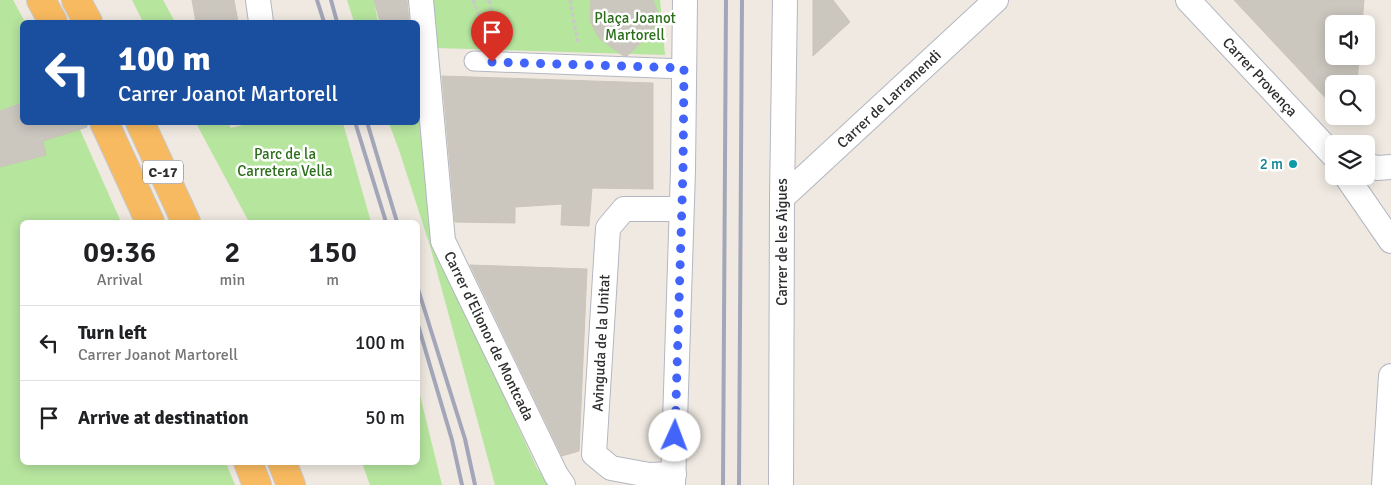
<!DOCTYPE html>
<meta charset="utf-8">
<style>
:root{--surface:#fff;--page:#f2f2f2;--text:#202124;--muted:#757577;--line:#e0e0e0}
body{margin:0;font-family:Signika,sans-serif;background:var(--page);color:var(--text);height:100vh;display:flex;flex-direction:column;font-size:19px;white-space:nowrap}
*{box-sizing:border-box;margin:0}
p{font-size:16px;color:var(--muted)}
.icon{flex:none;width:28px;height:28px;fill:none;stroke:currentColor;stroke-width:2;stroke-linecap:round;stroke-linejoin:round}
.map{position:relative;flex:1;overflow:hidden}
.details{position:absolute;left:20px;top:220px;width:400px;height:245px;display:flex;flex-direction:column;background:var(--surface);border-radius:8px;box-shadow:0 2px 12px #0003}
.details>*{flex:none}
.banner{position:absolute;left:20px;top:20px;width:400px;height:105px;border-radius:8px;box-shadow:0 2px 12px #0003;background:#1a4fa0;color:#fff;overflow:hidden}
.tools{position:absolute;left:1325px;top:15px;display:grid;gap:10px}
.tools a{display:grid;place-items:center;width:50px;height:50px;border-radius:8px;background:var(--surface);box-shadow:0 2px 12px #0003;font-size:25px}
.pin{position:absolute;display:grid;place-items:center;width:42px;height:42px;color:#fff;margin:-51px -21px;border-radius:50% 50% 50% 0;rotate:-45deg;box-shadow:0 0 5px #0007}
.pin .icon{rotate:45deg}
.me{position:absolute;width:55px;margin:-28px;rotate:2deg;stroke-linejoin:round;filter:drop-shadow(0 0 4px #0008)}
.turn{display:flex;align-items:center;gap:18px;height:105px;padding:0 15px;font-size:22px}
.turn .icon{width:65px;height:65px;stroke-width:2.5}
.turn b{display:block;font-size:35px;line-height:42px}
.eta{display:flex;justify-content:space-evenly;align-items:center;height:85px;text-align:center}
.eta b{font-size:30px;font-weight:600;line-height:35px}
ul{padding:0;list-style:none}
li{display:flex;align-items:center;gap:15px;height:75px;padding:0 15px;border-top:1px solid var(--line)}
li div{flex:1}
li b{display:block;font-size:19px}
li em{font-style:normal}
.map>svg:first-child{display:block}
.green{fill:#b6e59e}
.building{fill:#cbc7bf;stroke:#cbc5ba}
.lines{fill:none;stroke-linecap:round;stroke-linejoin:round}
.pedestrian-casing{stroke:#b4b7c1;stroke-width:21}
.minor-casing{stroke:#b4b7c1;stroke-width:26}
.trunk-casing{stroke:#c9c9c9;stroke-width:30}
.path{stroke:#c9c9c9;stroke-width:3;stroke-dasharray:4 2.5;stroke-linecap:butt}
.pedestrian{stroke:#fff;stroke-width:19}
.minor{stroke:#fff;stroke-width:24}
.trunk{stroke:#f8ba60;stroke-width:28}
.rail{stroke:#a3a6b8;stroke-width:4}
.route{stroke:#4264fb;stroke-width:9;stroke-dasharray:0 16.2}
.culture-dot{fill:#0f9aa8;stroke:#fff;stroke-width:2}
.labels{text-anchor:middle;stroke-width:5;stroke-linejoin:round;paint-order:stroke}
.shield{fill:#fff;stroke:#6d6d6d;stroke-width:1}
.shield-label{font-size:14px;font-weight:bold;fill:#2e2e2e}
.park-label{font-size:15px;fill:#2c6e1b;stroke:#fff}
.street-label{font-size:15px;fill:#2e2e2e;stroke:#fff}
.culture-label{font-size:15px;fill:#0d838f;stroke:#fff;text-anchor:end}
</style>
<div class="map">
<svg width="1391" height="485" viewBox="0 0 1391 485">
<rect width="100%" height="100%" fill="#efe9e1"/>
<!-- green -->
<g class="green">
<path d="M 0,0 L 13,0 L 25,22 L 22,22 L 22,122 L 77,123 L 121,222 L 22,222 L 22,462 L 226,463 L 235,485 L 0,485 Z"/>
<path d="M 132,0 L 163,0 L 175,22 L 143,22 Z"/>
<path d="M 347,0 L 374,0 L 378,22 L 354,22 Z"/>
<path d="M 432,0 L 660,0 L 665,55 L 436,48 Z"/>
<path d="M 418,81 L 479,342 L 537,468 L 549,485 L 495,485 L 430,246 L 400,153 L 389,123 L 418,122 Z"/>
<path d="M 255,122 L 343,123 L 371,222 L 249,222 L 196,123 L 228,123 L 231,128 Z"/>
<path d="M 418,387 L 442,485 L 370,485 L 362,463 L 418,462 Z"/>
</g>
<!-- building -->
<g class="building">
<path d="M 192,0 L 234,0 L 238,22 L 196,22 Z"/>
<path d="M 374,0 L 407,0 L 409,22 L 380,22 Z"/>
<path d="M 591,0 L 653,0 L 658,14 L 653,31 L 627,56 L 622,55 L 599,38 L 590,21 Z"/>
<path d="M 813,0 L 833,0 L 850,22 L 813,56 Z"/>
<path d="M 1234,0 L 1364,0 L 1362,24 L 1334,24 L 1334,56 L 1359,56 L 1357,84 L 1334,84 L 1334,107 Z"/>
<path d="M 442,76 L 653,83 L 653,189 L 592,188 L 589,226 L 561,225 L 562,204 L 515,207 L 515,223 L 455,222 Z"/>
<path d="M 22,103 L 22,122 L 87,122 L 87,127 L 43,141 L 46,155 L 0,167 L 0,111 Z"/>
<path d="M 470,265 L 587,269 L 579,451 L 562,456 Z"/>
</g>
<g class="lines">
<defs>
<path id="pedestrian" d="M 474,61 L 684,69"/>
<g id="minor">
<path d="M 258,0 L 261,22"/>
<path d="M 421,0 L 443,241 L 556,475 L 563,485"/>
<path d="M 1188,0 L 1334,156"/>
<path d="M 1366,165 L 1377,168 L 1391,167"/>
<path d="M 1346,176 L 1391,241"/>
<path d="M 782,198 L 996,0"/>
<path d="M 674,474 L 649,475 L 611,468 L 594,454 L 608,228 L 624,209 L 681,209"/>
<path d="M 673,485 L 683,170 L 685,0"/>
<path d="M 781,485 L 782,198 L 785,0"/>
<path d="M 1384,485 L 1391,376"/>
</g>
<g id="trunk">
<path d="M 41,0 L 53,22"/>
<path d="M 76,0 L 88,22"/>
<path d="M 104,122 L 150,222"/>
<path d="M 140,122 L 186,222"/>
<path d="M 248,462 L 257,485"/>
<path d="M 282,462 L 291,485"/>
</g>
</defs>
<!-- pedestrian casing -->
<use href="#pedestrian" class="pedestrian-casing"/>
<!-- minor casing -->
<use href="#minor" class="minor-casing"/>
<!-- trunk casing -->
<use href="#trunk" class="trunk-casing"/>
<!-- path -->
<g class="path">
<path d="M 473,0 L 483,25 L 494,24 L 489,0"/>
<path d="M 570,0 L 578,43"/>
</g>
<!-- pedestrian -->
<use href="#pedestrian" class="pedestrian"/>
<!-- minor -->
<use href="#minor" class="minor"/>
<!-- trunk -->
<use href="#trunk" class="trunk"/>
<!-- rail -->
<g class="rail">
<path d="M 317,0 L 324,22"/>
<path d="M 331,0 L 337,22"/>
<path d="M 355,122 L 386,222"/>
<path d="M 367,122 L 397,222"/>
<path d="M 418,289 L 465,439 L 475,485"/>
<path d="M 418,325 L 452,440 L 462,485"/>
<path d="M 723,485 L 726,0"/>
<path d="M 739,485 L 742,0"/>
</g>
</g>
<g class="lines">
<!-- route -->
<path class="route" d="M 492,62 L 684,68 L 683,170 L 675,436"/>
</g>
<!-- markers -->
<circle class="culture-dot" cx="1293" cy="164" r="5"/>
<g class="labels">
<!-- shield labels -->
<rect class="shield" x="143" y="160.5" width="40" height="23" rx="4"/>
<g class="shield-label">
<text x="163" y="177">C-17</text>
</g>
<!-- park labels -->
<g class="park-label">
<text x="635" y="23">Plaça Joanot<tspan x="635" dy="17">Martorell</tspan></text>
<text x="285" y="159">Parc de la<tspan x="285" dy="17">Carretera Vella</tspan></text>
</g>
<!-- street labels -->
<g class="street-label">
<text transform="translate(1260 77) rotate(47)" y="5">Carrer Provença</text>
<text transform="translate(889 99) rotate(-43)" y="5">Carrer de Larramendi</text>
<text transform="translate(782 242) rotate(-90)" y="5">Carrer de les Aigues</text>
<text transform="translate(489 336) rotate(64)" y="5">Carrer d'Elionor de Montcada</text>
<text transform="translate(601 343) rotate(-87)" y="5">Avinguda de la Unitat</text>
</g>
<!-- culture labels -->
<g class="culture-label">
<text x="1283" y="169">2 m</text>
</g>
</g>
</svg>
<div class="tools">
<a><svg class="icon" aria-label="sound" viewBox="0 0 24 24"><path d="M4 9h4l5-4v14l-5-4H4zM17 9q2 3 0 6"/></svg></a>
<a><svg class="icon" aria-label="search" viewBox="0 0 24 24"><circle cx="10" cy="10" r="6"/><path d="M15 15l6 6"/></svg></a>
<a><svg class="icon" aria-label="layers" viewBox="0 0 24 24"><path d="M12 4l9 5-9 5-9-5zM3 14l9 5 9-5"/></svg></a>
</div>
<div class="pin" style="left:492px;top:62px;background:#d93025"><svg class="icon" aria-label="arrive" viewBox="0 0 24 24"><path d="M6 21V4h12l-3 4 3 4H6"/></svg></div>
<svg class="me" style="left:675px;top:436px" viewBox="-20 -20 40 40"><circle r="19" fill="#fff"/><path d="M0-13L10 11 0 6-10 11z" fill="#4264fb"/></svg>
<div class="banner">
<div class="turn"><svg class="icon" aria-label="left" viewBox="0 0 24 24"><path d="M17 20v-9H6M10 6l-5 5 5 5"/></svg><div><b>100 m</b>Carrer Joanot Martorell</div></div>
</div>
<section class="details">
<div class="eta">
<div><b>09:36</b><p>Arrival</p></div>
<div><b>2</b><p>min</p></div>
<div><b>150</b><p>m</p></div>
</div>
<ul>
<li><svg class="icon" aria-label="left" viewBox="0 0 24 24"><path d="M17 20v-9H6M10 6l-5 5 5 5"/></svg><div><b>Turn left</b><p>Carrer Joanot Martorell</p></div><em>100 m</em></li>
<li><svg class="icon" aria-label="arrive" viewBox="0 0 24 24"><path d="M6 21V4h12l-3 4 3 4H6"/></svg><div><b>Arrive at destination</b></div><em>50 m</em></li>
</ul>
</section>
</div>
